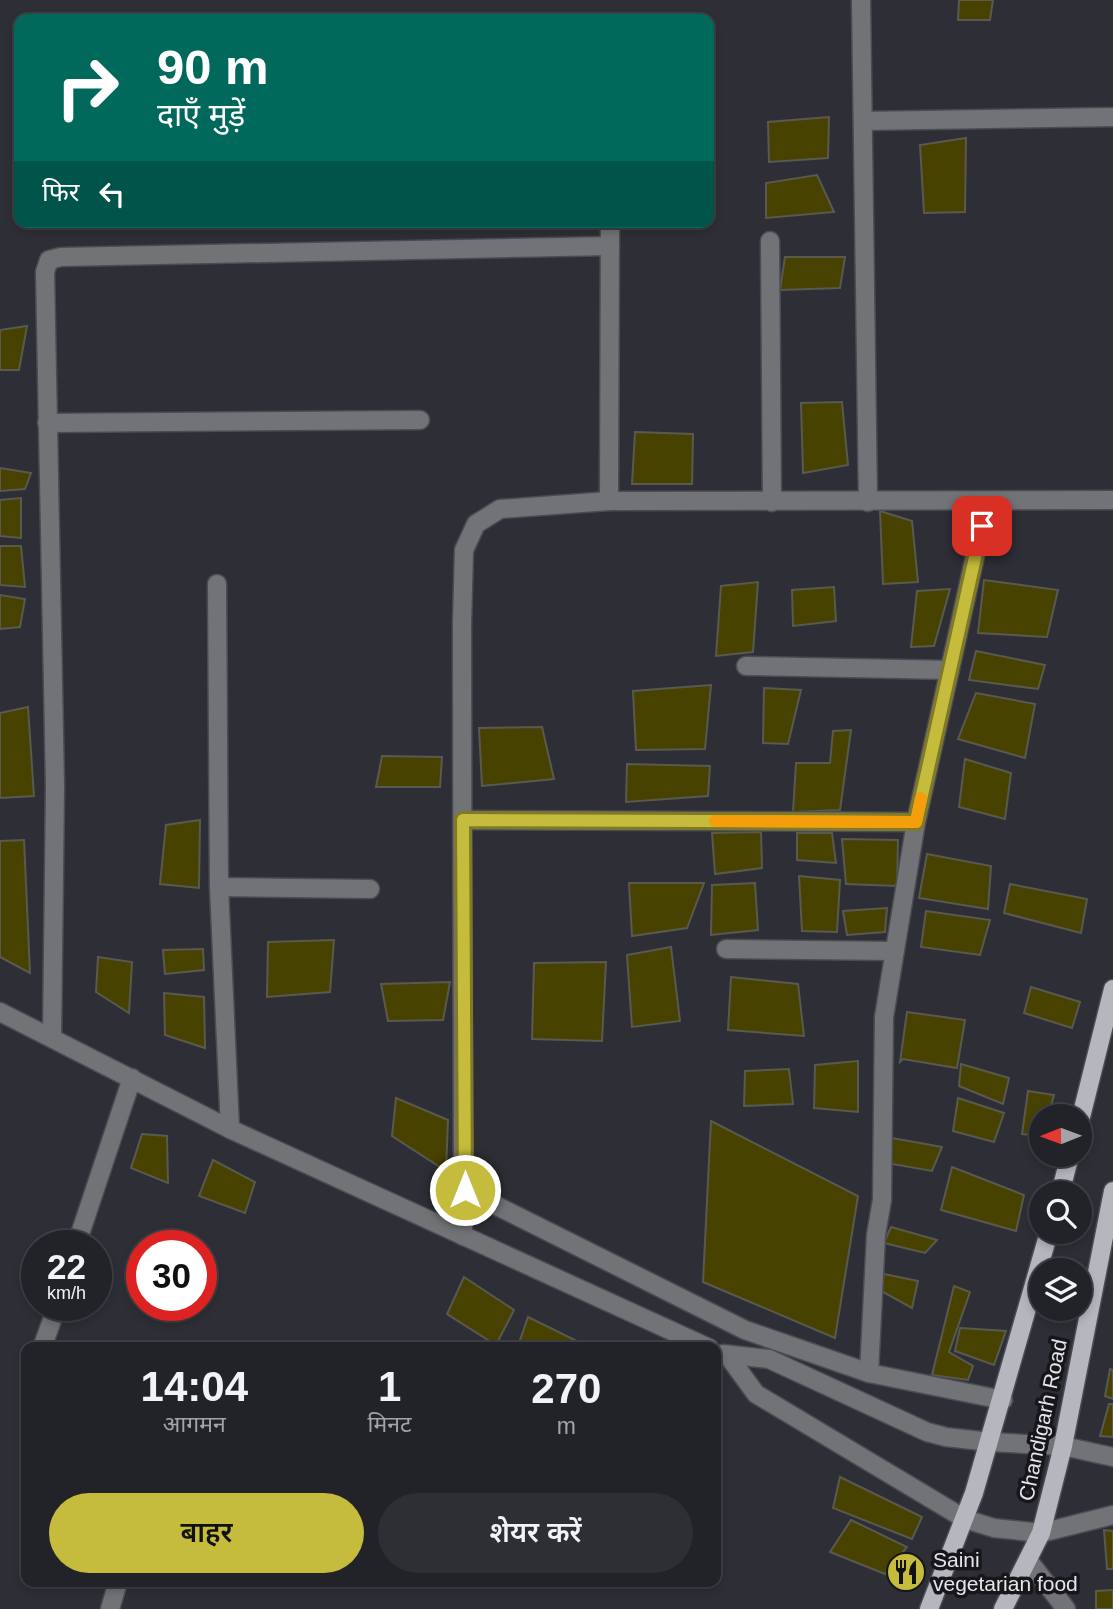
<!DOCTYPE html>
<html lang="hi">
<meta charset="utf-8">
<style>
:root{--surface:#222328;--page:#2e2f34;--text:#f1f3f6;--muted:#a2a4a8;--line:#3f4045;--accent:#c5bc3d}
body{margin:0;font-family:Arial,"Noto Sans Devanagari",sans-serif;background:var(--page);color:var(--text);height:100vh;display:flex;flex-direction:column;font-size:26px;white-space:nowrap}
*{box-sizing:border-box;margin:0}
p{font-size:23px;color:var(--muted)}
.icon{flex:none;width:38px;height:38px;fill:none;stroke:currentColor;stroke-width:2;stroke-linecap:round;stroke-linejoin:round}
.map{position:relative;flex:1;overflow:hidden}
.sheet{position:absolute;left:21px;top:1342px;width:700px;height:245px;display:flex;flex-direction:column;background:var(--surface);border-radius:14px;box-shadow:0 4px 10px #0003,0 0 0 2px var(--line)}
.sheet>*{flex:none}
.guide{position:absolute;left:14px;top:14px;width:700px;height:214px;border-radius:14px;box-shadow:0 4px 10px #0003,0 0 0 2px var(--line);background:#00695c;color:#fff;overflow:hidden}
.needle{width:46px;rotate:269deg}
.tools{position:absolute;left:1029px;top:1104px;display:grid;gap:14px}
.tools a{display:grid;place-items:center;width:63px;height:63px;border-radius:50%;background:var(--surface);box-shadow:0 4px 10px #0003,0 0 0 2px var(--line);font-size:35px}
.speed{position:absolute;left:21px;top:1230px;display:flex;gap:14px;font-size:35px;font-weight:700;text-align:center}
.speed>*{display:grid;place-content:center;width:91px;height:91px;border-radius:50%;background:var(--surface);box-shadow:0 4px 10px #0003,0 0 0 2px var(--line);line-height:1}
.speed small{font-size:18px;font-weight:400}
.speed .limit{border:10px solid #d22;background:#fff;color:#111}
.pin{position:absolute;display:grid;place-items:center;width:60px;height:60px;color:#fff;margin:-30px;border-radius:14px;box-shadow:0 4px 10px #0006}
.me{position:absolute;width:77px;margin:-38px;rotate:0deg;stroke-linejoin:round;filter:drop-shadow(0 0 5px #0008)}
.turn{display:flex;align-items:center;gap:24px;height:147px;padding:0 28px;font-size:32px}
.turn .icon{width:91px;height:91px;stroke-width:2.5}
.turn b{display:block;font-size:49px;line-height:60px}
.then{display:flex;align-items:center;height:66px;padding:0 28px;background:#0003;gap:14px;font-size:26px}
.eta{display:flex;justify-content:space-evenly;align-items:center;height:119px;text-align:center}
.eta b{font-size:42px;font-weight:600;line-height:49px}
.cta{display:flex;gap:14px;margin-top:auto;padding:14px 28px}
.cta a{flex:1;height:80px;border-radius:42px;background:var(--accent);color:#111;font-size:28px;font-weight:600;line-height:80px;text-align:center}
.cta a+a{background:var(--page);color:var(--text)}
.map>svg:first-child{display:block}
.building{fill:#474200;stroke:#595950;stroke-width:2}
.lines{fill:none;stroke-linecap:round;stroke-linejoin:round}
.minor-casing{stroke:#4b4c53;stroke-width:21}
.major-casing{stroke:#4b4c53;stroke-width:21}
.minor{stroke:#727377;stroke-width:18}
.major{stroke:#b5b6be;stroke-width:18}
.route-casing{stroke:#807a28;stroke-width:18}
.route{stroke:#c5bc3d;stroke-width:12}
.slow{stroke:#f59e0b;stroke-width:12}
.labels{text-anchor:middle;stroke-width:7;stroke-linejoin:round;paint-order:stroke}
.street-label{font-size:21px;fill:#e4e5ea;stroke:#17171b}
.poi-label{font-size:21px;fill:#e4e5ea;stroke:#17171b;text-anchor:start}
</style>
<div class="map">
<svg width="1113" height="1609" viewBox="0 0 1113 1609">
<rect width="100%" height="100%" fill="#2e2f36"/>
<!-- building -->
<g class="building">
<path d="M 959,0 L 993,0 L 990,20 L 958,20 Z"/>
<path d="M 829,117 L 828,158 L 769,162 L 768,122 Z"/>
<path d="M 966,138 L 965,212 L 924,213 L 920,145 Z"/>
<path d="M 817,175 L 834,212 L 766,218 L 766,183 Z"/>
<path d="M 785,257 L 845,257 L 840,288 L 780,290 Z"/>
<path d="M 27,326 L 19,370 L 0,370 L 0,330 Z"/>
<path d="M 842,402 L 848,465 L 803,473 L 801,403 Z"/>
<path d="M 635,432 L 693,434 L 692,484 L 632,484 Z"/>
<path d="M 0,468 L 31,473 L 25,489 L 0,491 Z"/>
<path d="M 21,498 L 21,538 L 0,536 L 0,500 Z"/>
<path d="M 880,511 L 912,521 L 918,582 L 883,584 Z"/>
<path d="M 0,546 L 21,546 L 25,587 L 0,585 Z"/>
<path d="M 984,580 L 1058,590 L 1047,637 L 978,633 Z"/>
<path d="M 758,582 L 753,652 L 716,656 L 721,586 Z"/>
<path d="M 834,587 L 836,621 L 793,626 L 792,590 Z"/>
<path d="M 950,589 L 934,646 L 911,647 L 917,591 Z"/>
<path d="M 0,595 L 25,599 L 20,627 L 0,629 Z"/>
<path d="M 976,651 L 1045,665 L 1038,689 L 969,680 Z"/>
<path d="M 711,685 L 705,749 L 636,750 L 633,691 Z"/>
<path d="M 764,688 L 801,690 L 788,744 L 763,743 Z"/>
<path d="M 976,693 L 1035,704 L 1025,758 L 958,739 Z"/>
<path d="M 28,707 L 34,796 L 0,798 L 0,713 Z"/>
<path d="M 542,727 L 554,779 L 482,786 L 479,728 Z"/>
<path d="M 851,730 L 840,810 L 793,812 L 796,763 L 830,763 L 833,731 Z"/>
<path d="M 382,756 L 442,757 L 440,787 L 376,787 Z"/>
<path d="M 965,759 L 1011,773 L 1005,819 L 959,807 Z"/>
<path d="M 627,764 L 710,766 L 708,796 L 626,802 Z"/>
<path d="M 200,820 L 199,888 L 160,884 L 166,825 Z"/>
<path d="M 761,832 L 762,868 L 715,874 L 712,833 Z"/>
<path d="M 797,833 L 832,833 L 836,863 L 797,860 Z"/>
<path d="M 842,839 L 898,840 L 897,886 L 846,884 Z"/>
<path d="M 24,840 L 30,973 L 0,957 L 0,841 Z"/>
<path d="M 927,854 L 991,866 L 988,909 L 919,898 Z"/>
<path d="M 799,876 L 840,880 L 837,932 L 802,931 Z"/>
<path d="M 629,883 L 704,883 L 687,928 L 632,936 Z"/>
<path d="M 755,883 L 758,930 L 711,935 L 712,885 Z"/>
<path d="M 1010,884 L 1087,899 L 1081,933 L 1004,913 Z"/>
<path d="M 887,908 L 885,932 L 847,935 L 843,911 Z"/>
<path d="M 926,911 L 990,920 L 980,955 L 921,947 Z"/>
<path d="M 334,940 L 330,992 L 267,997 L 268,942 Z"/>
<path d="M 671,947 L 680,1021 L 632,1027 L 627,955 Z"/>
<path d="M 203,949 L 204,970 L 165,974 L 163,950 Z"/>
<path d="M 98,957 L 132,962 L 129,1013 L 96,992 Z"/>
<path d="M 606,962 L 602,1041 L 532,1039 L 534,963 Z"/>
<path d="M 731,977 L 798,984 L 804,1036 L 728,1030 Z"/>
<path d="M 450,982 L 443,1020 L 388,1021 L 381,984 Z"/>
<path d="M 1031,987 L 1080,1002 L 1072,1028 L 1024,1013 Z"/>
<path d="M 164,993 L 204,997 L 205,1048 L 165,1035 Z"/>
<path d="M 907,1012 L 965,1020 L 957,1068 L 903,1059 L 900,1062 Z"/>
<path d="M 858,1061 L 858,1112 L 814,1108 L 815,1065 Z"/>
<path d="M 961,1064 L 1009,1078 L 1003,1104 L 959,1086 Z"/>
<path d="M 789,1069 L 793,1104 L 744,1106 L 745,1071 Z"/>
<path d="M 1028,1091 L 1054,1095 L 1048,1116 L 1041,1116 L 1041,1136 L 1022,1134 Z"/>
<path d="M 396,1098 L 448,1120 L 446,1171 L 392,1136 Z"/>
<path d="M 958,1098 L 1004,1113 L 994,1142 L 953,1131 Z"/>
<path d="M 711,1121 L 858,1196 L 835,1338 L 703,1282 Z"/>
<path d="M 142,1134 L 167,1136 L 168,1183 L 131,1168 Z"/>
<path d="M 892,1138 L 942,1147 L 932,1171 L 892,1164 Z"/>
<path d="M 213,1160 L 255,1182 L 245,1213 L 199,1196 Z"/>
<path d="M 952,1167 L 1024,1195 L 1016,1231 L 941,1210 Z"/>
<path d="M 891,1227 L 937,1240 L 925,1253 L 884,1243 Z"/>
<path d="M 884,1274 L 918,1281 L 912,1308 L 881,1291 Z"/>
<path d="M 464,1277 L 514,1310 L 496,1345 L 447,1314 Z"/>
<path d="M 954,1286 L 970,1292 L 949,1352 L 973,1366 L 968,1380 L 932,1375 Z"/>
<path d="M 528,1317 L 585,1345 L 584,1348 L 524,1348 L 519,1343 Z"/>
<path d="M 960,1328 L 1006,1331 L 994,1365 L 955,1351 Z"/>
<path d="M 1110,1369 L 1113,1370 L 1113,1399 L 1105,1396 Z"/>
<path d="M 1109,1404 L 1113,1404 L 1113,1437 L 1100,1436 Z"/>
<path d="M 840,1477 L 922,1517 L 912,1539 L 833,1508 Z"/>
<path d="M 851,1520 L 907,1547 L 885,1574 L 830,1552 Z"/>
<path d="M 1104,1530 L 1113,1531 L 1113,1569 L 1107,1569 Z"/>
<path d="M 1113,1590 L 1113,1609 L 1096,1609 L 1096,1591 Z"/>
</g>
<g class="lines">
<defs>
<g id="minor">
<path d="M 861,0 L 868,502"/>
<path d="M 863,121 L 1113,117"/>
<path d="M 770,241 L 772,502"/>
<path d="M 47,423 L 420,420"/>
<path d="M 609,501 L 610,222"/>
<path d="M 217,584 L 219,887 L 230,1129"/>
<path d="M 746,666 L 950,670"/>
<path d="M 463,820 L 916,822"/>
<path d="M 219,887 L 370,889"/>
<path d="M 726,949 L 895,951"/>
<path d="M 0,1012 L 230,1129 L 709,1348"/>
<path d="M 52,1038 L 55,787 L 45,272 L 49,260 L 61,257 L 610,246"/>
<path d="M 465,1190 L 745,1330 L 869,1373 L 1003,1400"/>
<path d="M 463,1236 L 462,624 L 464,550 L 476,524 L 500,509 L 609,501 L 1113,500"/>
<path d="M 76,1246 L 132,1078"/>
<path d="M 42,1348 L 57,1306"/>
<path d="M 723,1354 L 769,1359 L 927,1432 L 946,1437 L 990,1442 L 1063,1446 L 1113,1457"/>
<path d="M 729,1357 L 756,1394 L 965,1519 L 994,1528 L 1041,1533 L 1113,1515"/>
<path d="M 869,1373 L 876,1235 L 882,1200 L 884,1017 L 916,822 L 987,502"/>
<path d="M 1028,1560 L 1066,1609"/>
<path d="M 110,1609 L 118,1582"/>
</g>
<g id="major">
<path d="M 1080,1121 L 1113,989"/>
<path d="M 1060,1194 L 1070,1155"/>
<path d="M 929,1609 L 974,1493 L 1049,1232"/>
<path d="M 1003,1609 L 1041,1533 L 1063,1446 L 1113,1191"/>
</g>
</defs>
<!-- minor casing -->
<use href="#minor" class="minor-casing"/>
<!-- major casing -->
<use href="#major" class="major-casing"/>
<!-- minor -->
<use href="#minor" class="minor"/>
<!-- major -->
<use href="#major" class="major"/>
</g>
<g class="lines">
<defs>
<path id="route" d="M 465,1190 L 463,820 L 916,822 L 982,526"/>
</defs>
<!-- route casing -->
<use href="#route" class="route-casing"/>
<!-- route -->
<use href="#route" class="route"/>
<!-- slow -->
<path class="slow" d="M 715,821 L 916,822 L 921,798"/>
</g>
<!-- icons -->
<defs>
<symbol id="restaurant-disc" viewBox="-11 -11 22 22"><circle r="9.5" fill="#c5bc3d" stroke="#17171b"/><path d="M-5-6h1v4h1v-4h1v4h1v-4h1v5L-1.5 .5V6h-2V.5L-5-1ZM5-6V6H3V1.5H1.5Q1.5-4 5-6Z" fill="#111"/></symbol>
</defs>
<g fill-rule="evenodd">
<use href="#restaurant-disc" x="884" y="1550" width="44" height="44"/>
</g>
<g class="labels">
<!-- street labels -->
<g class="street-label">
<text transform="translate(1043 1420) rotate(-78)" y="7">Chandigarh Road</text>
</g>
<!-- poi labels -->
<g class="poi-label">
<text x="933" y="1567">Saini<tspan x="933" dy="24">vegetarian food</tspan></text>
</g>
</g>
</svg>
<div class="tools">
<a><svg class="needle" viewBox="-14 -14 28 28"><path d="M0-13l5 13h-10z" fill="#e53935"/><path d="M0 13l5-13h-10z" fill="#a2a4a8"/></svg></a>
<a><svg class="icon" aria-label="search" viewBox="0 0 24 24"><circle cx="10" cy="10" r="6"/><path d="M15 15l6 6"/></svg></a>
<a><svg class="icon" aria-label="layers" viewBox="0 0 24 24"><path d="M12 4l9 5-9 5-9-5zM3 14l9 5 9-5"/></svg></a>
</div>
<div class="speed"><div>22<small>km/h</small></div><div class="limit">30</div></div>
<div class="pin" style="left:982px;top:526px;background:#d93025"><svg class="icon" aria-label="arrive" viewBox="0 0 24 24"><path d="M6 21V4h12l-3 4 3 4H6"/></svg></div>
<svg class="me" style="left:465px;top:1190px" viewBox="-20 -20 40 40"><circle r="17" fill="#c5bc3d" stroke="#fff" stroke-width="3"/><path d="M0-11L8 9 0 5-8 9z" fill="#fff"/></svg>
<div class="guide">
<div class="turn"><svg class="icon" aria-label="right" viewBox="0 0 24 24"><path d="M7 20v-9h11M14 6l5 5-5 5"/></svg><div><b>90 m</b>दाएँ मुड़ें</div></div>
<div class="then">फिर<svg class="icon" aria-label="left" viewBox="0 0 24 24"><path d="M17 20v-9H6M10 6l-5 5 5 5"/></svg></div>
</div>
<section class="sheet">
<div class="eta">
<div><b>14:04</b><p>आगमन</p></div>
<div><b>1</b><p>मिनट</p></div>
<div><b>270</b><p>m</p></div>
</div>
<div class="cta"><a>बाहर</a><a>शेयर करें</a></div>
</section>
</div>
